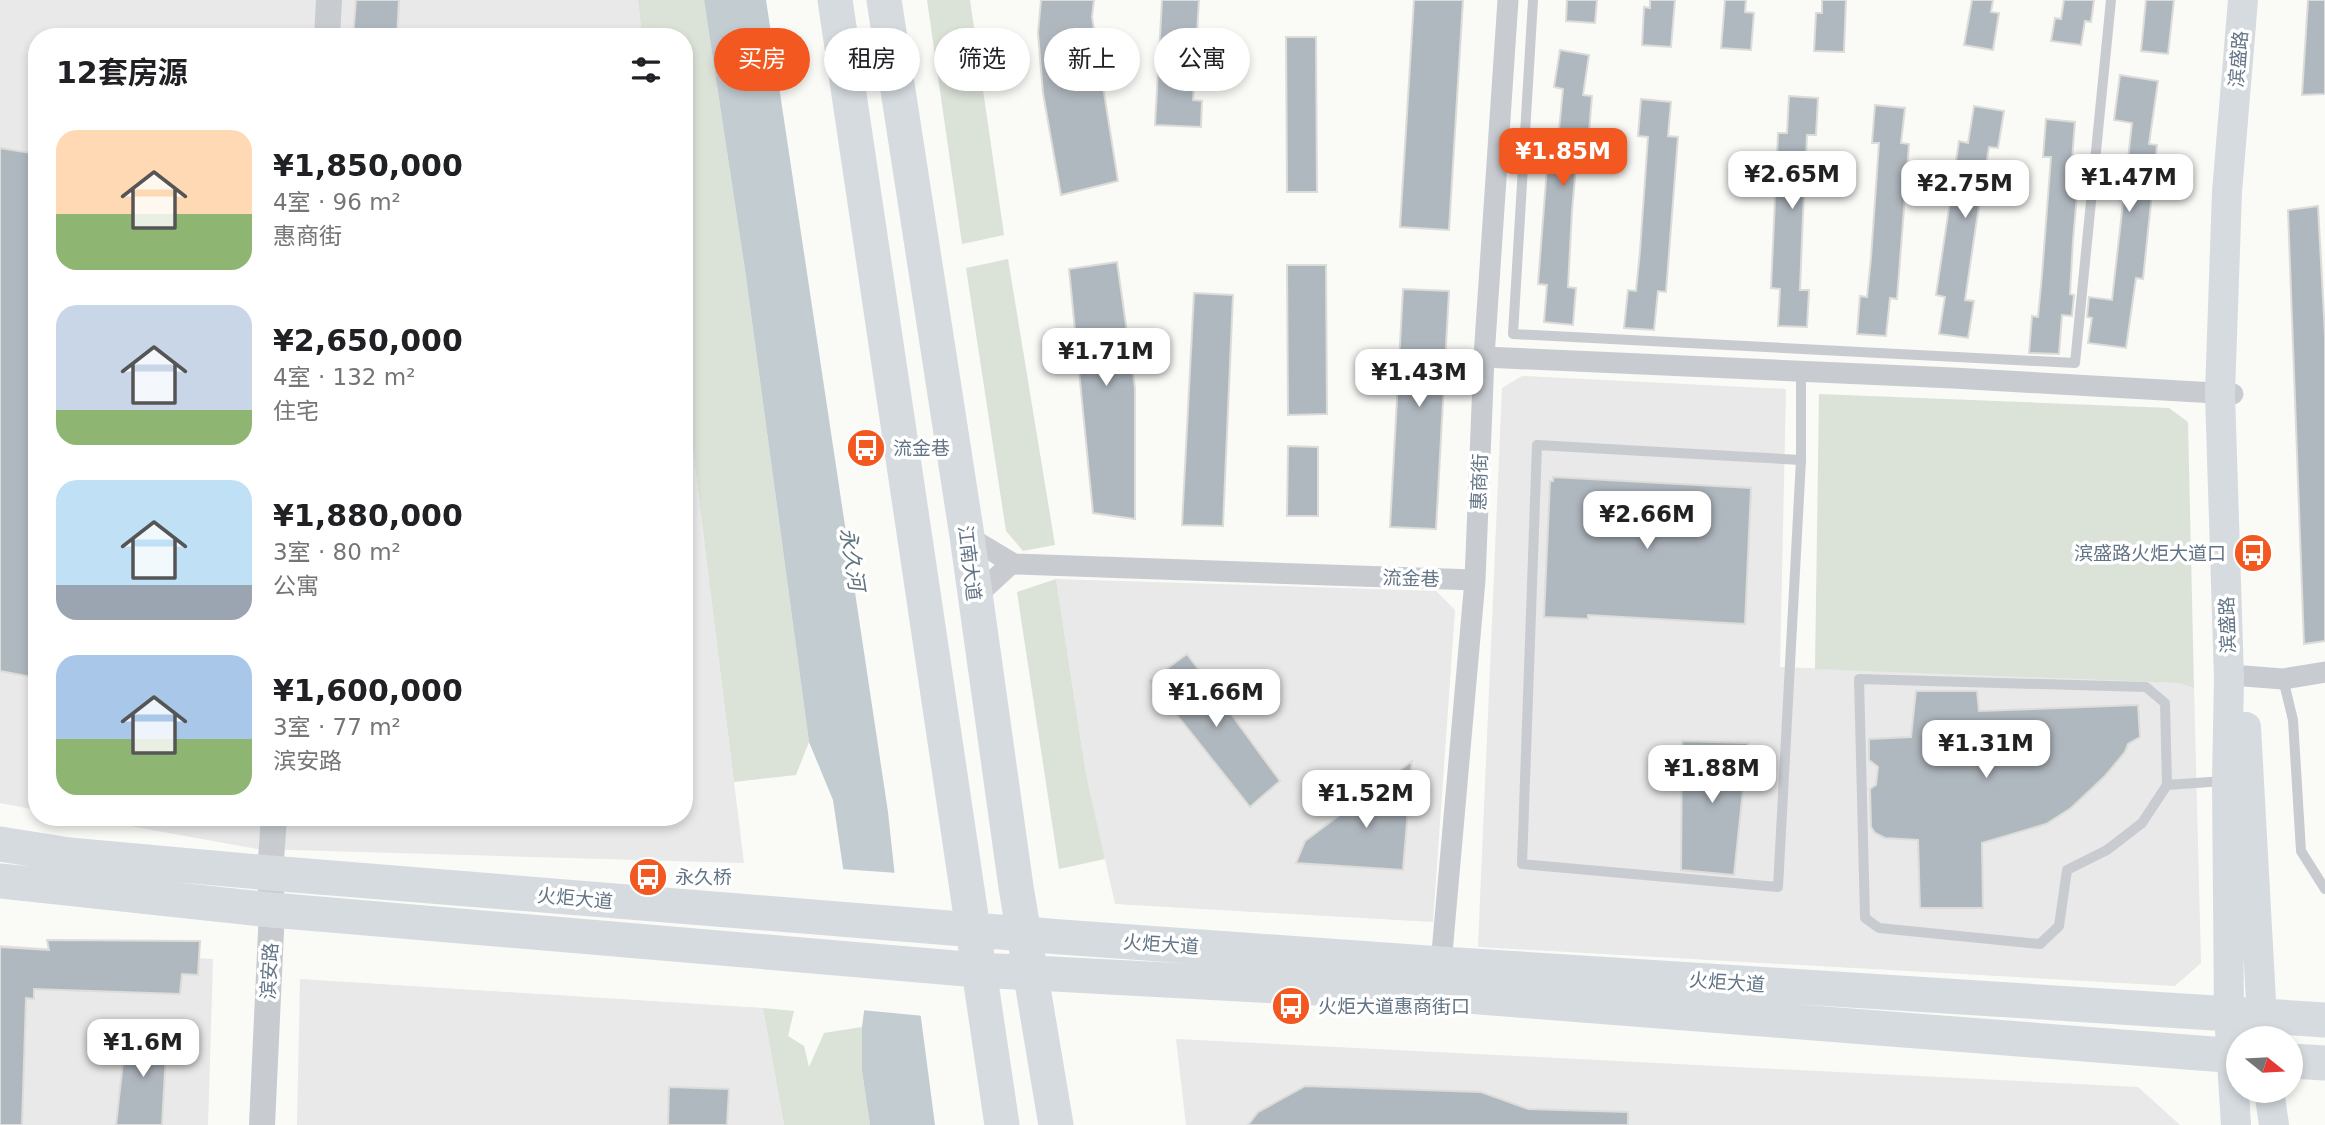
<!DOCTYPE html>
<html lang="zh">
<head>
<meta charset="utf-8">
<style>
  :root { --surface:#fff; --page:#f6f6f6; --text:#202124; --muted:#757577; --accent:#f2581f }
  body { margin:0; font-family:"DejaVu Sans","Noto Sans SC",sans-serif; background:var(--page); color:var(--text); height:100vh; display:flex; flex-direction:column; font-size:26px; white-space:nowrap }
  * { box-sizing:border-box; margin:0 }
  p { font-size:23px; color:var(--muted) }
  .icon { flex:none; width:38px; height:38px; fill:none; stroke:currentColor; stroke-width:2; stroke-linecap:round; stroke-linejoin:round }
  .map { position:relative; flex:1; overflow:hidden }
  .side { position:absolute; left:28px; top:28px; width:665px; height:798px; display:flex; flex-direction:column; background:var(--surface); border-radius:28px; box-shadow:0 4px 10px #0003 }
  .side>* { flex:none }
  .top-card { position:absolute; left:714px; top:28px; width:665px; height:63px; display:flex; gap:14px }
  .needle { width:46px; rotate:108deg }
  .fabs { position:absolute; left:2226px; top:1026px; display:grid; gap:14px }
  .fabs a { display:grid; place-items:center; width:77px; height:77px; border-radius:50%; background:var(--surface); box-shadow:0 4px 10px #0003; font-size:35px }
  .price { position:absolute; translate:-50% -60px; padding:0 16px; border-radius:14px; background:#fff; color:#222; font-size:23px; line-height:46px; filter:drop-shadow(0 2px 4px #0008) }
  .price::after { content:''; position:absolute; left:50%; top:42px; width:21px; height:16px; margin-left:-10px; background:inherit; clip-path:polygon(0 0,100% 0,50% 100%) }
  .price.active { background:var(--accent); color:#fff }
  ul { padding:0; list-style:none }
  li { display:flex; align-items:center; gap:21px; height:175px; padding:0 28px }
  li span { display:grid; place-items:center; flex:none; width:196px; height:140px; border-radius:21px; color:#555 }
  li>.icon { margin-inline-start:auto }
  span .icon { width:84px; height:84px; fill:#fffc; stroke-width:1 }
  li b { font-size:30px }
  h2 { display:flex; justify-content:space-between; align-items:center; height:84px; padding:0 28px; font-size:30px }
  .chip { padding:0 24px; border-radius:32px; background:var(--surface); box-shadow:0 4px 10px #0003; font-size:24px; line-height:63px }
  .chip.active { background:var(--accent); color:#fff }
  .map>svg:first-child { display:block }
</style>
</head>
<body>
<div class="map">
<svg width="2325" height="1125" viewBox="0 0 2325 1125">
  <rect width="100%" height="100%" fill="#fafaf7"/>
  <path fill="#e8e9e8" d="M0,0H638L642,37H37V810L0,803Z
    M1522,376L1786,389L1780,667L2180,683L2194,688L2201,963L2175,986L1478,947L1502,388Z
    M684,378L744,863L257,849L80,817H684Z
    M1056,579L1436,591L1455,610L1433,922L1115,904L1086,774Z
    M0,945L213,959L208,1125H0Z
    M300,979L763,1008L784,1125H297Z
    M1176,1039L2138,1087L2180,1125H1186Z"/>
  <path fill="#dbe2d8" d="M638,0H704L745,270L809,742L796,775L734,782L684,378V37H642Z
    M927,0H970L1004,235L962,244Z
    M1008,259L1055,545L1023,551L1006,531L966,268Z
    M1819,394L2169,408L2188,422L2194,688L2179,683L1815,669Z
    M1056,579L1086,774L1105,859L1059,869L1017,592Z
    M763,1008L794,1011L788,1036L804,1046L809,1067L824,1033L862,1027V1071L870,1125H784Z"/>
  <path fill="#c2ccd1" d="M704,0H766L888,812L896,887L918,995L935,1125H870L862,1071V1027L867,988L846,888L833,800L809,742L745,270Z"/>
  <path fill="#fafaf7" d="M840,869L898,873L924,1016L861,1010L863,988Z"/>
  <path fill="#b0b8bf" stroke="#dcdcd9" stroke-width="2" d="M356,0H399L397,37H353Z
    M1041,0H1094L1092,17L1118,181L1061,195L1043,93L1038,33Z
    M1162,0H1199L1193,100L1202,101L1201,127L1155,125Z
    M1414,0H1463L1449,230L1400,227Z
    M1567,0H1597L1595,23L1566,21Z
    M1650,0H1675L1671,47L1642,45L1644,7L1650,8Z
    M1725,0H1746L1745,12L1754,13L1751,50L1721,48Z
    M1822,0H1846L1844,52L1814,51L1816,13H1822Z
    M1972,0H1993L1991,12L1999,13L1993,50L1964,45Z
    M2064,0H2094L2091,22L2085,21L2081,45L2051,41L2055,18L2061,19Z
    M2146,0H2174L2168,54L2141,51Z
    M2308,0H2325V94L2302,95Z
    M1286,37H1316L1317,192H1287Z
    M1560,50L1589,55L1583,95L1592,96L1589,133L1579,132L1572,211L1568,287L1576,288L1573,325L1544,322L1547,285L1538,284L1550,129L1559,130L1563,89L1554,87Z
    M2120,75L2158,81L2149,144L2157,145L2143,279L2136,278L2126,348L2088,343L2092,318L2087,317L2089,297L2112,300L2132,123L2114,120Z
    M1789,96L1818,98L1816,135H1807L1803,214L1800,290H1809L1807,327L1778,326L1780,289L1771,288L1778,133H1787Z
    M1641,99L1671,102L1668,136L1678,137L1666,292L1658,291L1654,330L1624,328L1628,290L1636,291L1640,251L1648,137L1638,136Z
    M1875,105L1905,108L1901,143L1909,144L1897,299L1890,298L1886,336L1857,334L1860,296L1867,297L1871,258L1879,143H1872Z
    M1974,106L2004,111L1998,148L1989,147L1976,225L1965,300L1974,301L1968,338L1939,334L1945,297L1936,295L1959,141L1968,143Z
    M2046,119L2075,122L2072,160L2080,161L2073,240L2070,294L2074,295L2072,316L2062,315L2059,354L2029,353L2032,316L2038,317L2042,275L2051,157H2043Z
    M0,148L37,154V678L0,671Z
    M2318,206L2325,336V641L2304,644L2288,210Z
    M1117,262L1135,388V519L1093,513L1069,269Z
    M1287,265H1326L1327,414L1288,415Z
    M1403,289L1449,291L1436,529L1390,527Z
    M1194,293L1233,295L1223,526L1182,525Z
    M1288,446L1318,447V516H1287Z
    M1553,477L1751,488L1745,624L1588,615V619L1544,617L1550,481H1553Z
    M1187,654L1280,781L1250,807L1150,681Z
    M1916,691H1977L1979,711L2138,705L2140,737L2128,744L2125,752L2105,776L2071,808L2046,824L1982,843L1983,908H1920L1918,840L1885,838L1875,833L1871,827L1870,789L1876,785L1878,767L1869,760V739L1911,737Z
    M1682,741L1748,743L1734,875L1681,870Z
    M1412,761L1403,870L1296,863L1305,841Z
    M47,940L200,941L198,975L182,974L180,994L34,989V999L26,998L22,1125H0V947L49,950Z
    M127,1027L167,1034L162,1125H116Z
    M1305,1086L1481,1092L1528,1109L1628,1112V1125H1248L1258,1112Z
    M669,1087L729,1089L727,1125H668Z"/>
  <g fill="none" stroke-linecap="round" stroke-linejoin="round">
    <path stroke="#c8ccd0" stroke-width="10" d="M1533,0L1513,334L2075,363L2111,0
      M1801,371V460L1537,445L1522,864L1778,887L1801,460
      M2283,679L2293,720L2301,851L2325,889
      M2167,785L2142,823L2107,850L2067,870L2059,926L2040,944L1879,928L1865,918L1859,679L2146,687L2165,703L2167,785L2224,781"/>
    <path stroke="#c8ccd0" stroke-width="21" d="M1484,357L1953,378L2233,394
      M967,536L1014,564L1475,580
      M974,598L1011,564
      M2244,676L2283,679L2325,672
      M1441,964L1475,580L1484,357L1508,0"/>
    <path stroke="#c8ccd0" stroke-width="26" d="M327,37L329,0
      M262,1125L272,910L270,873L274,817"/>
    <path stroke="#d6dbdf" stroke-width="30" d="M2246,727L2263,1038
      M2269,1090L2274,1125
      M2236,1125L2229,1014L2227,781L2229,679L2220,393L2227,192L2243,0"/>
    <path stroke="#d6dbdf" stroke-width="35" d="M835,0L1002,1125
      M884,0L967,536L1016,887L1056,1125
      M0,844L69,855L270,873L1061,937L1441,964L2325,1020
      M0,881L272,910L978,970L1467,996L2238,1056
      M2291,1061L2325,1063"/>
  </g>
  <defs>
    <g id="bus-disc" transform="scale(2.0125)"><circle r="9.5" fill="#f2581f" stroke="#fff"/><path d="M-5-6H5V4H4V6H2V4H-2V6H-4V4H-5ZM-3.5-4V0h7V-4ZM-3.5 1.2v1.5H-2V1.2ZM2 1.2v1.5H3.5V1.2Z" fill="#fff"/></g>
  </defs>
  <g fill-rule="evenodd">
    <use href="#bus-disc" x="866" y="448"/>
    <use href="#bus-disc" x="2253" y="553"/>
    <use href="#bus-disc" x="648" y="877"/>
    <use href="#bus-disc" x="1291" y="1006"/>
  </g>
  <g text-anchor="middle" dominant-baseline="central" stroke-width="7" stroke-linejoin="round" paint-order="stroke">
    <g font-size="19" fill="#627485" stroke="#fff">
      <text transform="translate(2238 59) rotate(-85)">滨盛路</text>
      <text transform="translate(1479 482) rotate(-88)">惠商街</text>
      <text transform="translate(970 563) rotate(83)">江南大道</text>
      <text transform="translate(1411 578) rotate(2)">流金巷</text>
      <text transform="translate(2227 625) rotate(-92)">滨盛路</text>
      <text transform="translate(575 898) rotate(5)">火炬大道</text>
      <text transform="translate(1161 944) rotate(4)">火炬大道</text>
      <text transform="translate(269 971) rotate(-87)">滨安路</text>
      <text transform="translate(1727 982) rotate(4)">火炬大道</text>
    </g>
    <g font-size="19" fill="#627485" stroke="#fff" text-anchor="start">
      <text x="893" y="448">流金巷</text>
      <text x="2226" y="553" text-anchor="end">滨盛路火炬大道口</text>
      <text x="675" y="877">永久桥</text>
      <text x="1318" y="1006">火炬大道惠商街口</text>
    </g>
    <g font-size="21" font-style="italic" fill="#5e747e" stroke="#fff">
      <text transform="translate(852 559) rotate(81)">永久河</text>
    </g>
  </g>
</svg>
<div class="fabs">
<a><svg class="needle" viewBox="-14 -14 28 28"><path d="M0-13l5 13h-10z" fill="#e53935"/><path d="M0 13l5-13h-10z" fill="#757577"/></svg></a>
</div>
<b class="price active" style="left:1563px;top:188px">¥1.85M</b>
<b class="price" style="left:1792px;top:211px">¥2.65M</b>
<b class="price" style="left:2129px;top:214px">¥1.47M</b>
<b class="price" style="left:1965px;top:220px">¥2.75M</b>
<b class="price" style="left:1106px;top:388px">¥1.71M</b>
<b class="price" style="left:1419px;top:409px">¥1.43M</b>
<b class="price" style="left:1647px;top:551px">¥2.66M</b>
<b class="price" style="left:1216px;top:729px">¥1.66M</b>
<b class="price" style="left:1986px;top:780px">¥1.31M</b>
<b class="price" style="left:1712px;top:805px">¥1.88M</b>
<b class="price" style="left:1366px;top:830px">¥1.52M</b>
<b class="price" style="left:143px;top:1079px">¥1.6M</b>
<div class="top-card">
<a class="chip active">买房</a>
<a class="chip">租房</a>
<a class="chip">筛选</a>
<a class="chip">新上</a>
<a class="chip">公寓</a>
</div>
<section class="side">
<h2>12套房源<svg class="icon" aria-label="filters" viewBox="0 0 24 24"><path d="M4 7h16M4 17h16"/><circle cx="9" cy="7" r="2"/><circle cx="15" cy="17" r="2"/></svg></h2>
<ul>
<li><span style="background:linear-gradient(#ffd9b3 60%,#8fb573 0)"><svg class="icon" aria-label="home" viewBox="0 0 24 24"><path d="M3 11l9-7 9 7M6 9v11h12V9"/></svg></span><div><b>¥1,850,000</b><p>4室 · 96 m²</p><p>惠商街</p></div></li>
<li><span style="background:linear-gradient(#c9d6e8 75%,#8fb573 0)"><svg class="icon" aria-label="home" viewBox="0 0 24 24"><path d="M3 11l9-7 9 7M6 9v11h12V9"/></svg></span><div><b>¥2,650,000</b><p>4室 · 132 m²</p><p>住宅</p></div></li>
<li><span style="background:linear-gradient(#bfe0f5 75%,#9aa5b1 0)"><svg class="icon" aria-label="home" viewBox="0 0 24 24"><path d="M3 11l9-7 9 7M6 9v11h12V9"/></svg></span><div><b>¥1,880,000</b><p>3室 · 80 m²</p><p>公寓</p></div></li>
<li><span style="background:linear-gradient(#a9c7e8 60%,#8fb573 0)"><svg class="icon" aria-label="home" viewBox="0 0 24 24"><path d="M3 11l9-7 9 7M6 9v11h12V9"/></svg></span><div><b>¥1,600,000</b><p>3室 · 77 m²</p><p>滨安路</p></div></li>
</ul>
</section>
</div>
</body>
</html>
